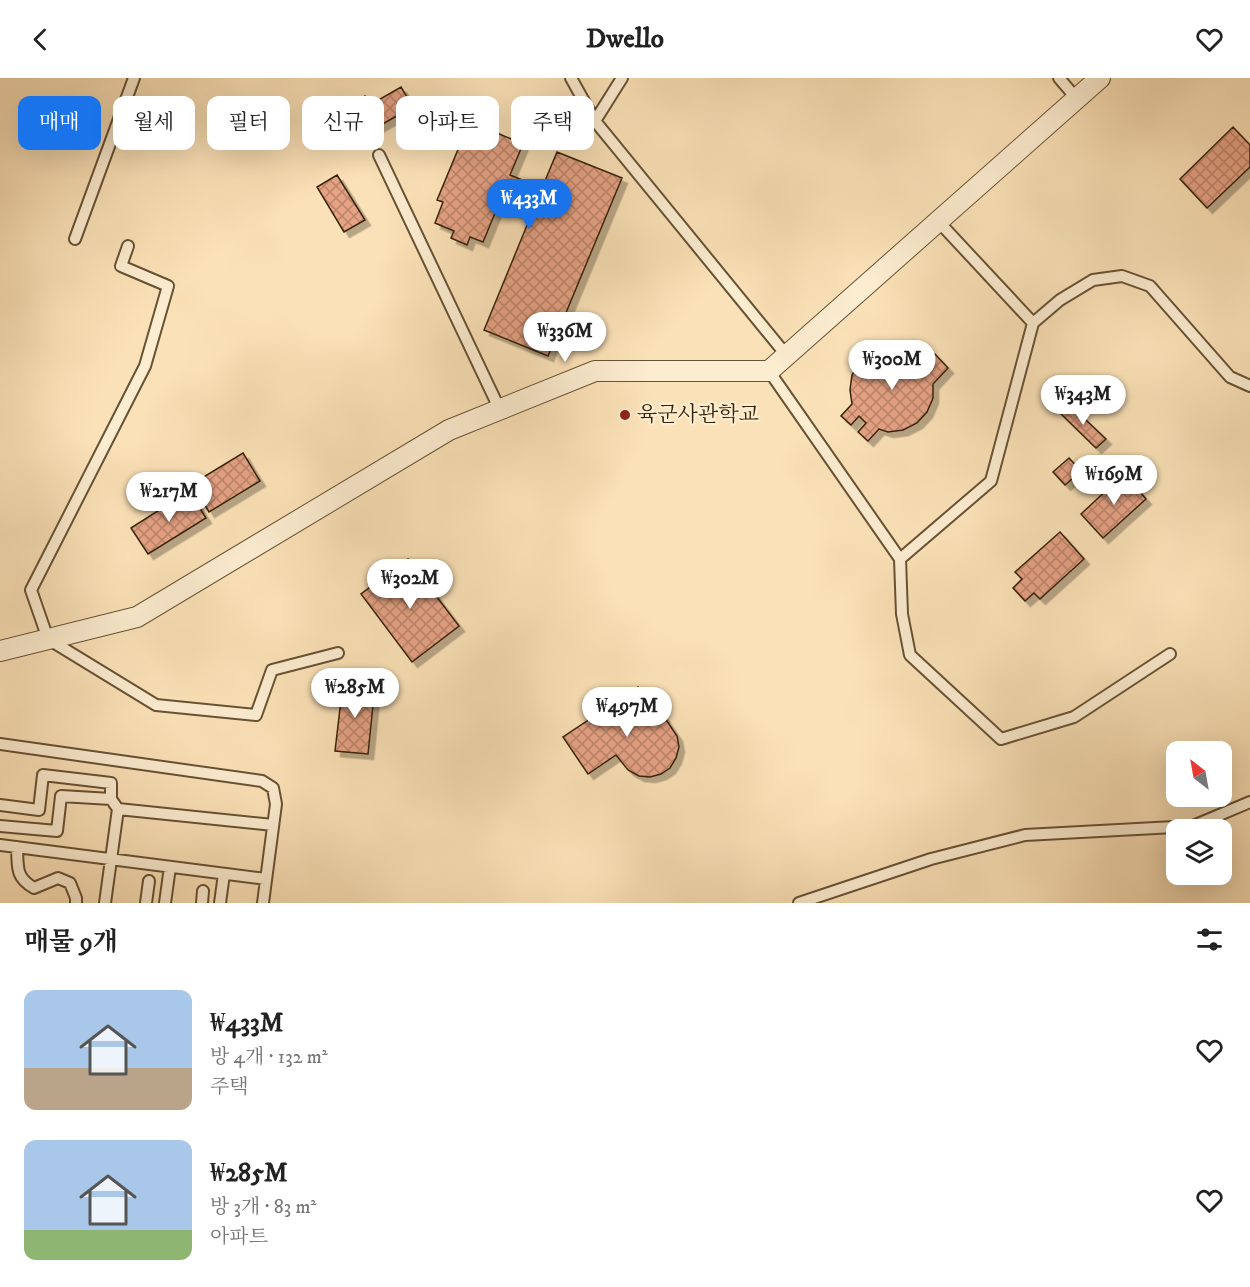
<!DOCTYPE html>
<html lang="ko">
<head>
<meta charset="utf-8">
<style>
  :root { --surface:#fff; --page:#f6f6f6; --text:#222; --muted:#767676; --accent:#1a73e8 }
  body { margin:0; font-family:"IM FELL DW Pica","Noto Serif KR",serif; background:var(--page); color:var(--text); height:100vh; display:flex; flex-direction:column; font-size:22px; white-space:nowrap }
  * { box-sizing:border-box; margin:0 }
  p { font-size:20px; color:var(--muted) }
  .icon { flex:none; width:33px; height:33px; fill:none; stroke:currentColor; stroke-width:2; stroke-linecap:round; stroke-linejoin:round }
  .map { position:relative; height:825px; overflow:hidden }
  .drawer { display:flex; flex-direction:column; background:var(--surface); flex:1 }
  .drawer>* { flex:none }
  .hud { position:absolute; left:18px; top:18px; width:600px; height:54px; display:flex; gap:12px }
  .needle { width:39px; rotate:329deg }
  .buttons { position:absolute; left:1166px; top:663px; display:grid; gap:12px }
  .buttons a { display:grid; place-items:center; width:66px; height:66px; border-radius:12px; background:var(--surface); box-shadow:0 6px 24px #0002; font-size:30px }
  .price { position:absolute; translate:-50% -51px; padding:0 14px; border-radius:21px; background:#fff; color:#222; font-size:20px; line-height:39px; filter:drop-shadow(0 2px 3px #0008) }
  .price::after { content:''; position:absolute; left:50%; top:36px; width:18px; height:14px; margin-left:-9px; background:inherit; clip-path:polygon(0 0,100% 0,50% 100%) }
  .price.active { background:var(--accent); color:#fff }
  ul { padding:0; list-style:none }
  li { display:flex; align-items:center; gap:18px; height:150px; padding:0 24px }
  li span { display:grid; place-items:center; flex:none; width:168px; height:120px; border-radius:12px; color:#555 }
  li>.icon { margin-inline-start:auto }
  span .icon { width:72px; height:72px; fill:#fffc; stroke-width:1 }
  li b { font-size:26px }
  h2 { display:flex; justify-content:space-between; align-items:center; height:72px; padding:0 24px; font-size:26px }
  .pill { padding:0 21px; border-radius:12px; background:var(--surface); box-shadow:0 6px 24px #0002; font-size:21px; line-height:54px }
  .pill.active { background:var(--accent); color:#fff }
  header { display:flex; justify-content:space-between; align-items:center; height:78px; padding:0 24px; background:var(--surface); font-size:27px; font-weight:700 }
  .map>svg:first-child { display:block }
</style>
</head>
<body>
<header><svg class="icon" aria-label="back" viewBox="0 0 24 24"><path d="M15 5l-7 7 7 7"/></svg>Dwello<svg class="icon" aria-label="heart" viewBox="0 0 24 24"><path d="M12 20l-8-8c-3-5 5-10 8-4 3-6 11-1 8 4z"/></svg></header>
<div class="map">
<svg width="1250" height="825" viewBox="0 0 1250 825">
  <defs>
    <pattern id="building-cross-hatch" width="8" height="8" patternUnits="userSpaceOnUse" patternTransform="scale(1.5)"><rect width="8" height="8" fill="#e6a285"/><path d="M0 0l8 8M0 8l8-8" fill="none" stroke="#bb846b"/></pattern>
    <filter id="shadow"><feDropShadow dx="5.5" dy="5.5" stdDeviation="0" flood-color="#0004"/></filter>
  </defs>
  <rect width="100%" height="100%" fill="#fbe1b7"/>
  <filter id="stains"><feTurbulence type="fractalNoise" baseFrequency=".00333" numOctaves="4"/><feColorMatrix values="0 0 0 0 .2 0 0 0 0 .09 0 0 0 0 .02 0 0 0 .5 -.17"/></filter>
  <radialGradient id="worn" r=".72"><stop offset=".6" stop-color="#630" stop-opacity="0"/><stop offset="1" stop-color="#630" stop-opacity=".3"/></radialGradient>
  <path fill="url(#building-cross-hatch)" stroke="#362208" stroke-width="1.5" filter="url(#shadow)" d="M401,9L413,29L363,57L354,41L359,38L351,25L365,18L370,27Z
    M476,46L523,66L510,97L542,110L557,74L622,100L548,278L484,252L530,140L498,128L483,164L470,159L467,167L451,160L454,153L435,145L443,124L437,122L462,62L468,64Z
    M1233,49L1250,67V89L1207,130L1180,101Z
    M337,97L365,142L344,154L317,109Z
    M888,270L903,272L917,279L924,287L935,276L948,290L933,306V320L927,334L917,345L903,352L888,354L879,351L868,363L858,354L866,345L859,338L851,347L841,338L852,326L850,312L852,297L860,284L873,275Z
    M1069,326L1106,361L1096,370L1060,335Z
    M243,375L260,403L209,434L192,406Z
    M1069,380L1081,393L1065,407L1053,394Z
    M1124,396L1146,421L1103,460L1081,436Z
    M189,413L206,440L148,476L131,450Z
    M1060,454L1084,481L1040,521L1034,515L1025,523L1013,510L1022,501L1015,494Z
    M408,481L459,548L412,584L361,516Z
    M343,605L375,608L368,676L335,673Z
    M638,609L651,628L655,625L677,658L679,669L676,680L670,690L661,696L650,699L639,698L628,692L616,677L588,696L563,659Z"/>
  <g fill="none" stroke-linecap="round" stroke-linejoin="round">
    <g stroke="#675234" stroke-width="14">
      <path id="service" d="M571,0L595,43L787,278
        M1059,0L1077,21
        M595,43L622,0
        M379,77L500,332
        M938,143L1033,245L1060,222L1093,202L1122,198L1150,208L1230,299L1250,308
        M75,161L134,0
        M128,168L121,188L168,208L145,288L31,512L48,561L156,627L256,637L272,592L338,575
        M769,293L900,481L902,536L910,577L1001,661L1074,639L1170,576
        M900,481L991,403L1033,245
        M0,666L262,703L273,710L276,726L263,825
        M0,727L39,732L43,697L111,705V721
        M118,731L273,747
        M0,748L57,753L61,718L111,721L118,731L105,825
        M0,767L266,801
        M17,769C18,789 15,799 34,810L58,800L70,805L76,820V825
        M146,825L149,803
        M165,825L170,789
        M202,825L203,813
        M220,825L224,796
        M799,825L931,781L1025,757L1193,748L1250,724"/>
    </g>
    <g stroke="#675234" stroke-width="22">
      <path id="minor" d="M0,573L137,539L449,352L595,293H769L1100,0"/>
    </g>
    <use href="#service" stroke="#fcecd0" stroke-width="10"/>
    <use href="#minor" stroke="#fcecd0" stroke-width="20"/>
  </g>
  <circle fill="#8f2418" stroke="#fcecd0" stroke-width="2" cx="625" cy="337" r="6"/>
  <g text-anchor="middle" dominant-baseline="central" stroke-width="4.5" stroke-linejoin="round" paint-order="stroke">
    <g font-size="21" fill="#362208" stroke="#fcecd0" text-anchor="start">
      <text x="637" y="337">육군사관학교</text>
    </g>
  </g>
  <rect width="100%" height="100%" filter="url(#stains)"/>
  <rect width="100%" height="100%" fill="url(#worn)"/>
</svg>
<div class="buttons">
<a><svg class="needle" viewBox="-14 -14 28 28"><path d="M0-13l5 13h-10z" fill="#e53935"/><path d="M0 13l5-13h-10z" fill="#767676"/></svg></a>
<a><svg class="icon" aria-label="layers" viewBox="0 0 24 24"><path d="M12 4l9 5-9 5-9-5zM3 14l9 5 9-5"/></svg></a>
</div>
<b class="price active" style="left:529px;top:152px">₩433M</b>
<b class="price" style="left:565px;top:285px">₩336M</b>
<b class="price" style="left:892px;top:313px">₩300M</b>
<b class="price" style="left:1083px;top:348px">₩343M</b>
<b class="price" style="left:1114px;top:428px">₩169M</b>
<b class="price" style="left:169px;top:445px">₩217M</b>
<b class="price" style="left:410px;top:532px">₩302M</b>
<b class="price" style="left:355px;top:641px">₩285M</b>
<b class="price" style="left:627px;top:660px">₩497M</b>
<div class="hud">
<a class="pill active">매매</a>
<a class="pill">월세</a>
<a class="pill">필터</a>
<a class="pill">신규</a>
<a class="pill">아파트</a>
<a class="pill">주택</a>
</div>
</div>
<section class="drawer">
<h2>매물 9개<svg class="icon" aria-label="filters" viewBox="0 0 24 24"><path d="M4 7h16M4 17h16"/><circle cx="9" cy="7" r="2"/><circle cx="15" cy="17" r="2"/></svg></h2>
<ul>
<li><span style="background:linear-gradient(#a9c7e8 65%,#b9a48a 0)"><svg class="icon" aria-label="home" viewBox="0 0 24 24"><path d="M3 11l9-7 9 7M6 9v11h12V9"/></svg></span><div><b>₩433M</b><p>방 4개 · 132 m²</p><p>주택</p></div><svg class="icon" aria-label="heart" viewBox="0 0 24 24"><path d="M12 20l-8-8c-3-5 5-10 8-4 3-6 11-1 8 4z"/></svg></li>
<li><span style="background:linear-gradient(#a9c7e8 75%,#8fb573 0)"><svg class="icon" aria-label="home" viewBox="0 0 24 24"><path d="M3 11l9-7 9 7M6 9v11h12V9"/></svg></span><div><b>₩285M</b><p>방 3개 · 83 m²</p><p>아파트</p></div><svg class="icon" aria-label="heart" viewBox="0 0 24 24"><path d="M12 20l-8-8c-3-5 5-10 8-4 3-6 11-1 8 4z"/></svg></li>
</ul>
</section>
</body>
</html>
